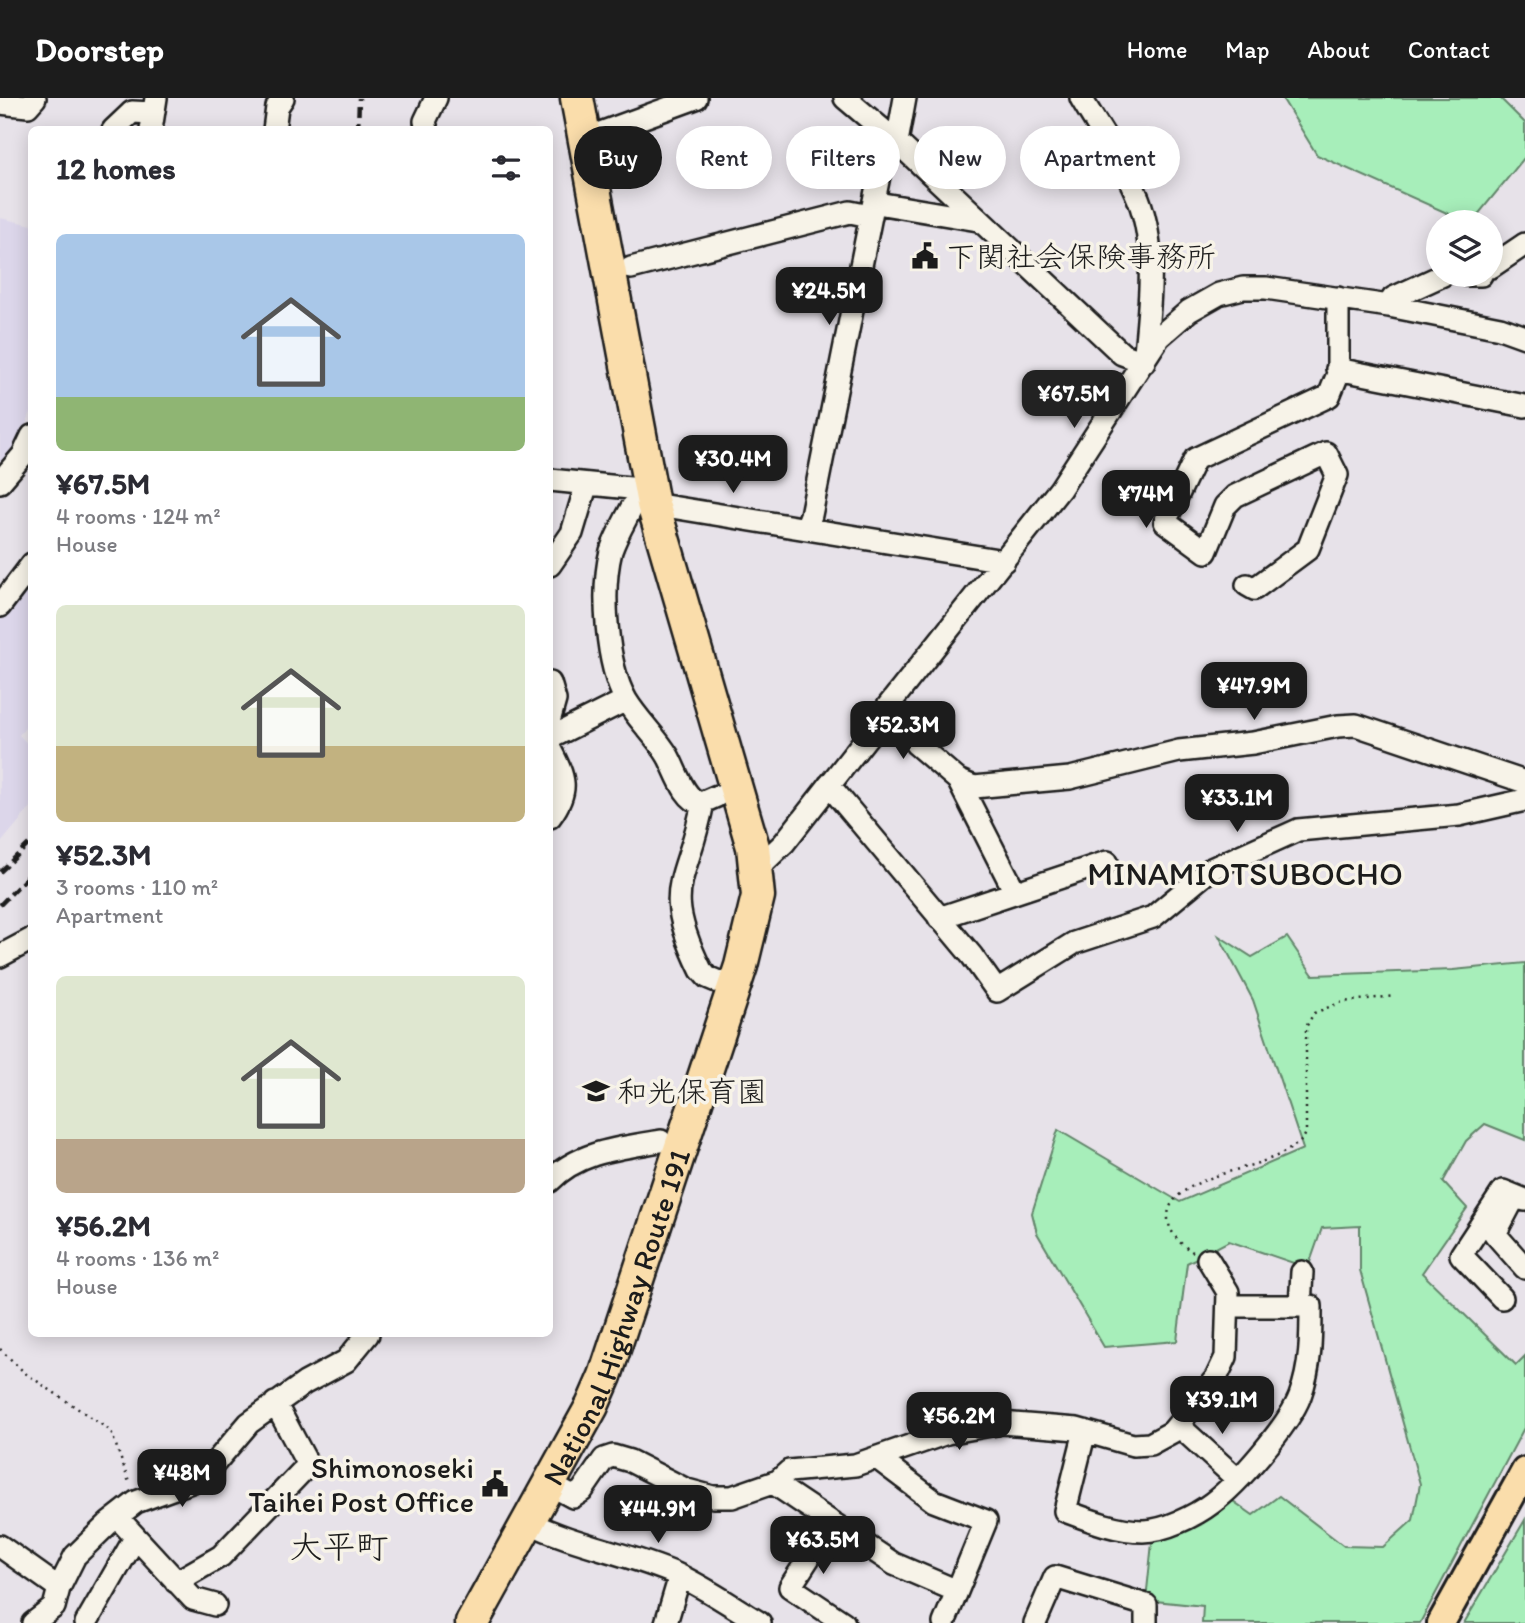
<!DOCTYPE html>
<html lang="en">
<head>
<meta charset="utf-8">
<style>
  :root { --surface:#fff; --page:#f2f2f3; --text:#2b2b33; --muted:#7c7c81; --accent:#1c1c1c }
  body { margin:0; font-family:Itim,"Klee One",sans-serif; background:var(--page); color:var(--text); height:100vh; display:flex; flex-direction:column; font-size:26px; white-space:nowrap }
  * { box-sizing:border-box; margin:0 }
  p { font-size:23px; color:var(--muted) }
  .icon { flex:none; width:38px; height:38px; fill:none; stroke:currentColor; stroke-width:2; stroke-linecap:round; stroke-linejoin:round }
  .map { position:relative; flex:1; overflow:hidden }
  .panel { position:absolute; left:28px; top:28px; width:525px; height:1211px; display:flex; flex-direction:column; background:var(--surface); border-radius:10px; box-shadow:0 4px 18px #0003 }
  .panel>* { flex:none }
  .banner { position:absolute; left:574px; top:28px; width:665px; height:63px; display:flex; gap:14px }
  .tools { position:absolute; left:1426px; top:112px; display:grid; gap:14px }
  .tools a { display:grid; place-items:center; width:77px; height:77px; border-radius:50%; background:var(--surface); box-shadow:0 4px 18px #0003; font-size:35px }
  .price { position:absolute; translate:-50% -60px; padding:0 16px; border-radius:14px; background:var(--accent); color:#fff; font-size:23px; line-height:46px; filter:drop-shadow(0 2px 4px #0008) }
  .price::after { content:''; position:absolute; left:50%; top:42px; width:21px; height:16px; margin-left:-10px; background:inherit; clip-path:polygon(0 0,100% 0,50% 100%) }
  .price.active { background:#222; color:#fff }
  ul { padding:0; list-style:none }
  li { display:grid; align-content:center; gap:14px; height:371px; padding:0 28px }
  li span { display:grid; place-items:center; height:217px; border-radius:10px; color:#555 }
  li>.icon { margin-inline-start:auto }
  span .icon { width:126px; height:126px; fill:#fffc; stroke-width:1 }
  li b { font-size:30px }
  h2 { display:flex; justify-content:space-between; align-items:center; height:84px; padding:0 28px; font-size:30px }
  .pill { padding:0 24px; border-radius:32px; background:var(--surface); box-shadow:0 4px 18px #0003; font-size:24px; line-height:63px }
  .pill.active { background:var(--accent); color:#fff }
  header { display:flex; align-items:center; gap:42px; box-sizing:border-box; height:98px; padding:0 35px; background:var(--accent); color:#fff }
  header strong { font-size:33px }
  nav { display:flex; gap:38px; margin-inline-start:auto; font-size:24px }
  .map>svg:first-child { display:block }
</style>
</head>
<body>
<header>
<strong>Doorstep</strong>
<nav><a>Home</a><a>Map</a><a>About</a><a>Contact</a></nav>
</header>
<div class="map">
<svg width="1525" height="1525" viewBox="0 0 1525 1525">
  <rect width="100%" height="100%" fill="#e7e2e9"/>
  <filter id="ink" filterUnits="userSpaceOnUse"><feTurbulence type="fractalNoise" baseFrequency=".0143" numOctaves="2"/><feDisplacementMap in="SourceGraphic" scale="14" xChannelSelector="R" yChannelSelector="G"/><feConvolveMatrix kernelMatrix="1 2 1 2 8 2 1 2 1" color-interpolation-filters="sRGB"/></filter>
  <g filter="url(#ink)">
    <path fill="#dcd6ea" d="M0,120L32,127L31,314L19,343L0,366Z
      M11,494H31V623L19,637L31,649V709L0,746V505Z"/>
    <path fill="#a7eeba" stroke="#62856b" stroke-width="2" d="M1282,0H1500L1525,25V59L1472,124H1467L1317,57Z
      M1219,838L1252,859L1287,839L1313,877L1453,872L1525,865V1042L1485,1026L1466,1043L1443,1084L1467,1110L1422,1175L1516,1267L1525,1258V1328L1420,1525H1202L1203,1508L1146,1502L1152,1445L1160,1435L1230,1401L1253,1417L1279,1398L1344,1448L1383,1449L1413,1422L1420,1386L1360,1172V1128L1322,1130L1308,1170L1229,1143L1187,1165L1177,1243L1104,1249L1037,1135L1032,1115L1058,1032L1180,1104L1303,1051L1253,902Z
      M1525,1422V1525H1464Z"/>
    <g fill="none" stroke-linecap="round" stroke-linejoin="round">
      <g stroke="#1c1c1c" stroke-width="26">
        <path id="minor" d="M845,0L897,44L1122,256L1144,264C1149,211 1159,144 1135,93C1121,61 1099,31 1081,0
          M0,5L28,8L35,0
          M113,32L132,14L153,15
          M151,32L156,0
          M274,32L277,9L283,0
          M427,32L425,23L436,0
          M584,41L696,0
          M897,44L905,0
          M883,106L978,122
          M1491,169L1525,146
          M631,170L850,114L870,118
          M1466,177H1481
          M1389,208L1393,200L1443,177
          M1337,271L1525,308
          M550,382L650,392
          M0,384L23,357L32,338
          M653,406L1004,463
          M632,409C625,423 616,438 611,453C601,492 606,567 626,602C638,622 656,638 668,658C676,672 684,702 701,705L717,698
          M806,430L811,417L887,38
          M550,467L572,435L584,395
          M1247,487L1254,491L1308,451L1337,377L1326,355L1235,398L1225,408L1206,454L1165,424L1195,361L1329,298L1338,276V200
          M0,508L32,466
          M550,585L555,602L550,620
          M888,608L916,646L958,682L974,689L1070,680L1179,653L1253,645L1338,628L1356,627L1525,684
          M550,640L626,602
          M550,651C565,680 570,692 550,719
          M958,682L1015,794
          M829,687L972,858L997,893L1074,845L1153,819L1211,771L1298,732L1459,717L1525,702
          M703,704C688,786 659,786 701,872L707,879L733,890
          M757,771L784,745L882,620L888,608L1060,391L1159,239L1189,213L1219,196L1243,190H1266L1389,208L1500,230L1525,239
          M939,820L1107,764
          M0,858L32,841
          M550,1083C579,1053 621,1050 661,1043
          M1515,1098L1495,1136L1525,1170
          M1502,1200L1461,1157L1503,1093L1525,1102
          M1300,1208L1302,1174
          M1178,1327L1237,1381
          M1085,1333L1065,1413C1089,1422 1117,1433 1143,1433C1164,1433 1195,1418 1212,1405C1238,1386 1289,1327 1300,1298C1311,1268 1311,1240 1311,1208H1228
          M877,1360L934,1403L986,1423L944,1525
          M773,1385L894,1466L957,1493
          M549,1386L573,1399L582,1393L604,1361L613,1358L630,1363L687,1392L713,1399H732L778,1383L789,1373L855,1367L947,1335L1002,1325L1077,1331L1133,1347L1150,1346L1172,1334L1216,1280L1226,1259L1228,1194L1208,1161
          M117,1419L193,1501L215,1507
          M528,1424C575,1447 627,1455 676,1476C705,1489 733,1509 760,1525
          M832,1424L790,1489L844,1525
          M0,1448L59,1490
          M176,1484L221,1458L308,1367L275,1305
          M33,1525L54,1509L59,1490L75,1458L109,1425L136,1404L202,1380L249,1325L305,1285L346,1263L368,1236
          M86,1525L135,1440
          M666,1525L680,1478
          M1035,1525L1055,1479L1146,1507V1525"/>
      </g>
      <g stroke="#1c1c1c" stroke-width="32">
        <path id="major" d="M1441,1525L1525,1373"/>
      </g>
      <g stroke="#1c1c1c" stroke-width="37">
        <g id="highway">
          <path id="s1" d="M472,1525L592,1308L605,1278L741,868L758,798L753,749L653,406L577,0"/>
        </g>
      </g>
      <path stroke="#1c1c1c" stroke-width="2.5" stroke-dasharray="2 5" stroke-linecap="butt" d="M1193,1154C1169,1140 1156,1113 1183,1094C1218,1069 1271,1071 1303,1041L1306,1035V929L1314,915L1342,904L1394,898
        M0,1251L25,1275L111,1333L130,1387"/>
      <use href="#minor" stroke="#f7f3e8" stroke-width="21"/>
      <use href="#major" stroke="#faddab" stroke-width="26"/>
      <use href="#highway" stroke="#faddab" stroke-width="32"/>
      <path stroke="#1c1c1c" stroke-width="4.5" stroke-dasharray="10 5" stroke-linecap="butt" d="M358,32L359,0
        M0,774L32,743
        M0,807L32,774"/>
    </g>
  </g>
  <defs>
    <g id="civic-bare" transform="scale(2.1)"><path d="M-.6-6.5H3V-4.5H.6V-3L4-1V1h2V6H-6V1h2V-1L-.6-3ZM-1.2 2.5V6h2.4V2.5Z" fill="#1c1c1c" stroke="#f7f3e8" stroke-width="2.5" paint-order="stroke"/></g>
    <g id="school-bare" transform="scale(2.1)"><path d="M0-5L7-2L0 1L-7-2ZM-4 1L0 2.5L4 1V4Q0 6-4 4Z" fill="#1c1c1c" stroke="#f7f3e8" stroke-width="2.5" paint-order="stroke"/></g>
  </defs>
  <g fill-rule="evenodd">
    <use href="#civic-bare" x="925" y="158"/>
    <use href="#school-bare" x="596" y="993"/>
    <use href="#civic-bare" x="495" y="1386"/>
  </g>
  <g text-anchor="middle" dominant-baseline="central" stroke-width="7" stroke-linejoin="round" paint-order="stroke">
    <g font-size="30" fill="#1c1c1c" stroke="#f7f3e8" text-anchor="start">
      <text x="946" y="158">下関社会保険事務所</text>
      <text x="617" y="993">和光保育園</text>
      <text x="474" y="1369" text-anchor="end">Shimonoseki<tspan x="474" dy="34">Taihei Post Office</tspan></text>
    </g>
    <g font-size="30" fill="#1c1c1c" stroke="#f7f3e8">
      <text stroke="none"><textPath href="#s1" startOffset="340">National Highway Route 191</textPath></text>
    </g>
    <g font-size="33" fill="#1c1c1c" stroke="#f7f3e8">
      <text x="1245" y="775">MINAMIOTSUBOCHO</text>
      <text x="339" y="1448">大平町</text>
    </g>
  </g>
</svg>
<div class="tools">
<a><svg class="icon" aria-label="layers" viewBox="0 0 24 24"><path d="M12 4l9 5-9 5-9-5zM3 14l9 5 9-5"/></svg></a>
</div>
<b class="price" style="left:829px;top:229px">¥24.5M</b>
<b class="price active" style="left:1074px;top:332px">¥67.5M</b>
<b class="price" style="left:733px;top:397px">¥30.4M</b>
<b class="price" style="left:1146px;top:432px">¥74M</b>
<b class="price" style="left:1254px;top:624px">¥47.9M</b>
<b class="price" style="left:903px;top:663px">¥52.3M</b>
<b class="price" style="left:1237px;top:736px">¥33.1M</b>
<b class="price" style="left:1222px;top:1338px">¥39.1M</b>
<b class="price" style="left:959px;top:1354px">¥56.2M</b>
<b class="price" style="left:182px;top:1411px">¥48M</b>
<b class="price" style="left:658px;top:1447px">¥44.9M</b>
<b class="price" style="left:823px;top:1478px">¥63.5M</b>
<div class="banner">
<a class="pill active">Buy</a>
<a class="pill">Rent</a>
<a class="pill">Filters</a>
<a class="pill">New</a>
<a class="pill">Apartment</a>
</div>
<section class="panel">
<h2>12 homes<svg class="icon" aria-label="filters" viewBox="0 0 24 24"><path d="M4 7h16M4 17h16"/><circle cx="9" cy="7" r="2"/><circle cx="15" cy="17" r="2"/></svg></h2>
<ul>
<li><span style="background:linear-gradient(#a9c7e8 75%,#8fb573 0)"><svg class="icon" aria-label="home" viewBox="0 0 24 24"><path d="M3 11l9-7 9 7M6 9v11h12V9"/></svg></span><div><b>¥67.5M</b><p>4 rooms · 124 m²</p><p>House</p></div></li>
<li><span style="background:linear-gradient(#dfe7d0 65%,#c2b280 0)"><svg class="icon" aria-label="home" viewBox="0 0 24 24"><path d="M3 11l9-7 9 7M6 9v11h12V9"/></svg></span><div><b>¥52.3M</b><p>3 rooms · 110 m²</p><p>Apartment</p></div></li>
<li><span style="background:linear-gradient(#dfe7d0 75%,#b9a48a 0)"><svg class="icon" aria-label="home" viewBox="0 0 24 24"><path d="M3 11l9-7 9 7M6 9v11h12V9"/></svg></span><div><b>¥56.2M</b><p>4 rooms · 136 m²</p><p>House</p></div></li>
</ul>
</section>
</div>
</body>
</html>
